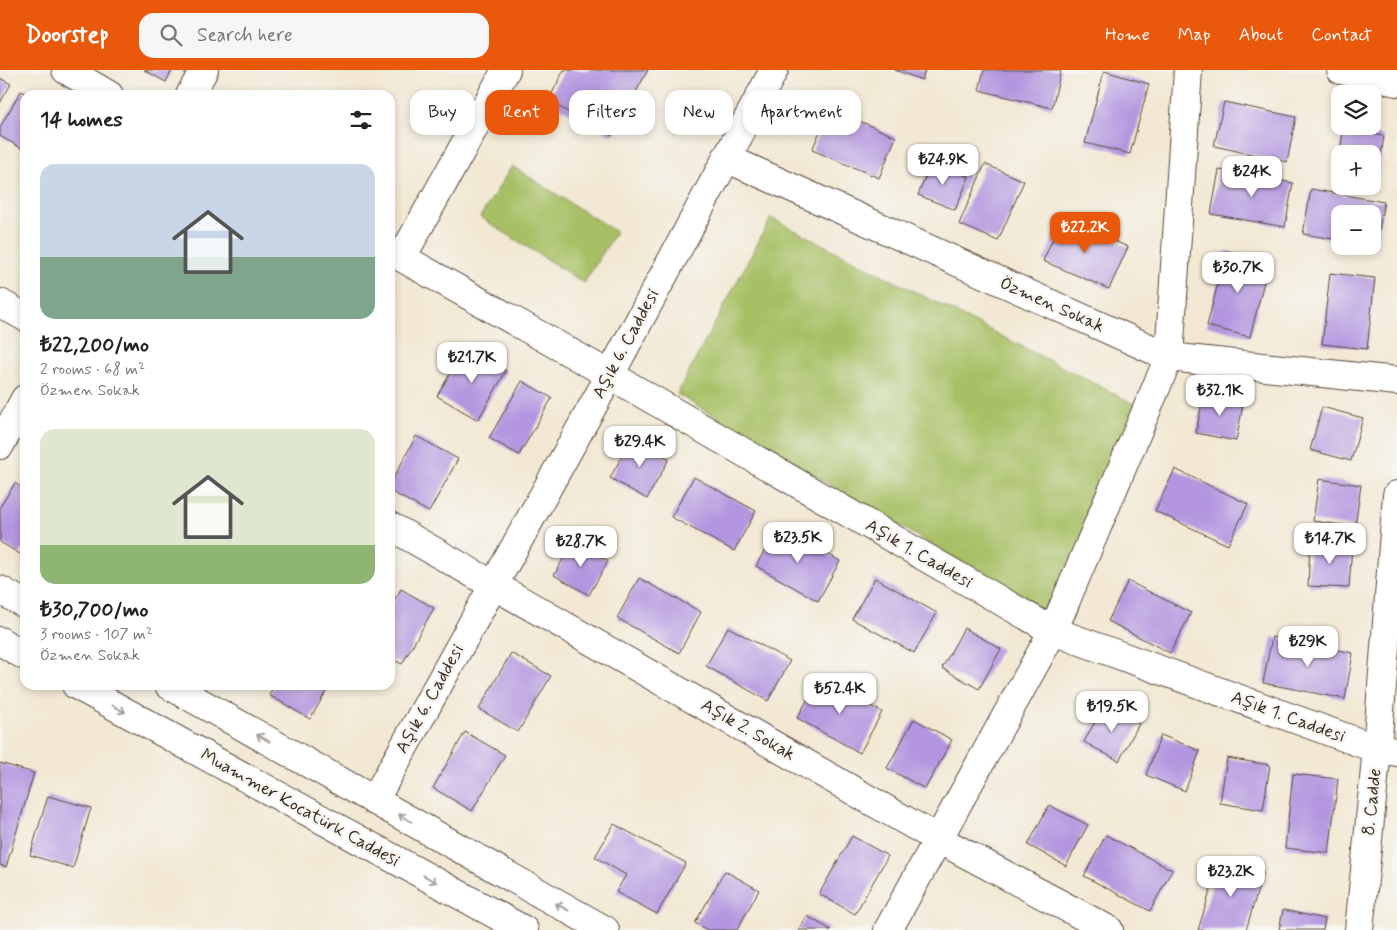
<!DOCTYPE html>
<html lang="en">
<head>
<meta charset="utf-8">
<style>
  :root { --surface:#fff; --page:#f6f6f6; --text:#222; --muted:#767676; --accent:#ea580c }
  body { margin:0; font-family:Mynerve,sans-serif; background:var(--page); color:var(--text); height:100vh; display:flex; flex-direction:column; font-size:19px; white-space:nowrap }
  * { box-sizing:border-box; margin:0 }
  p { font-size:16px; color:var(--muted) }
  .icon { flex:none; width:28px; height:28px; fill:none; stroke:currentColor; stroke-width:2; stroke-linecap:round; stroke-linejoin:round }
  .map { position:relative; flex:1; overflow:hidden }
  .panel { position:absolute; left:20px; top:20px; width:375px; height:600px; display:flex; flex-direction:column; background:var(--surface); border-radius:15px; box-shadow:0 2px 8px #0003 }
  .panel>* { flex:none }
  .hud { position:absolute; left:410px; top:20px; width:475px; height:45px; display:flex; gap:10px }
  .buttons { position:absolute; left:1331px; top:15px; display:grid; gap:10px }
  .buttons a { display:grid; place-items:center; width:50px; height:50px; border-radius:10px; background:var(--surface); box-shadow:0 2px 8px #0003; font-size:25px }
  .price { position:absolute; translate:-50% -42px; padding:0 11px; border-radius:10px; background:#fff; color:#222; font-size:16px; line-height:32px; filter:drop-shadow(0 1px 2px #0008) }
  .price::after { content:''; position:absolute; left:50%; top:30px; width:15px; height:11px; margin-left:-8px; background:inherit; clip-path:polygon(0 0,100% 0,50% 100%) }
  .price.on { background:var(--accent); color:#fff }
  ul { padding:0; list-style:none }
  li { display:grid; align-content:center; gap:10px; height:265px; padding:0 20px }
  li span { display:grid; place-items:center; height:155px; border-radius:15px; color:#555 }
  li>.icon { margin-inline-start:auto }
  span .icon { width:90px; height:90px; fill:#fffc; stroke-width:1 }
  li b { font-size:21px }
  h2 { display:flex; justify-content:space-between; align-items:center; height:60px; padding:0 20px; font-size:21px }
  .pill { padding:0 18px; border-radius:15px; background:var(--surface); box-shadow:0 2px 8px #0003; font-size:18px; line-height:45px }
  .pill.on { background:var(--accent); color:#fff }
  header { display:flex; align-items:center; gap:30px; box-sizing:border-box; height:70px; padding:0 25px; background:var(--accent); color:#fff }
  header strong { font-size:24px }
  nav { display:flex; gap:28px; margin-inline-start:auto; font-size:18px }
  .search { width:350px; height:45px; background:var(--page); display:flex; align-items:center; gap:12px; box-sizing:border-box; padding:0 18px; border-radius:15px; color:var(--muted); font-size:19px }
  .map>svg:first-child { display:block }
</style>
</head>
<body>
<header>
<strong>Doorstep</strong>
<div class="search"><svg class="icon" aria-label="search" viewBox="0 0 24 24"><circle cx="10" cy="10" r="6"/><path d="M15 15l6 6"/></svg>Search here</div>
<nav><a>Home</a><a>Map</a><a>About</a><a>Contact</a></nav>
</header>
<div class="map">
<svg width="1397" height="860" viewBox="0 0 1397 860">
  <rect width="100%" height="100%" fill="#f6f6f2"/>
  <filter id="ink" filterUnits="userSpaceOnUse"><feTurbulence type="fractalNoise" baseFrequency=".02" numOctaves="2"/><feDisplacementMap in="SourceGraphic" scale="10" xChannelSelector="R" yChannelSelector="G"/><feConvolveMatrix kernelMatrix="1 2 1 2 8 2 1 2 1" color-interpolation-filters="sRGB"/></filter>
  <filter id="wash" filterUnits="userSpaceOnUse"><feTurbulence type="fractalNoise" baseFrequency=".0096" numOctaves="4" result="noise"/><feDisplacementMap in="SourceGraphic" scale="20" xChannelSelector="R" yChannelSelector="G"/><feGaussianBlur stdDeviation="1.12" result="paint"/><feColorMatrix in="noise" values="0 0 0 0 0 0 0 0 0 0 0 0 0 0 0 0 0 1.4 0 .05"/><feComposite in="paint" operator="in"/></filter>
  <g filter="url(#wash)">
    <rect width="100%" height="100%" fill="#f2e8d3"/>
    <path fill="#a7c065" stroke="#717542" d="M512,96L616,162L584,213L480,147Z
      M771,148L1146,340L1069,556L677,324Z"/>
    <g id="blocks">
      <path fill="#b396df" d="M144,0H172L166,12Z
        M564,0H648L612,66L548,31Z
        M895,0H925L922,10Z
        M984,0H1061L1052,38L979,20Z
        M1104,1L1149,14L1130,84L1085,73Z
        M0,8L11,14L0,33Z
        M21,21L29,25H25V80L0,66V57Z
        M1224,32L1296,47L1287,92L1214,76Z
        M830,38L896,67L879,108L812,80Z
        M1343,60L1384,66L1377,110L1372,109V84H1340Z
        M932,91L969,107L955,140L918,125Z
        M985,94L1024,111L998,171L959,154Z
        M1219,100L1293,113L1285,157L1211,144Z
        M1311,119L1384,132L1376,176H1372V144H1340V170L1303,164Z
        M1062,148L1128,177L1109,219L1043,191Z
        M1226,181L1269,192L1250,267L1207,256Z
        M1330,203L1375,208L1367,279L1322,274Z
        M465,278L506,301L478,350L437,326Z
        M522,311L552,328L519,385L489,368Z
        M1204,322L1244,330L1236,371L1196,363Z
        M1322,337L1363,348L1351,391L1310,380Z
        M416,366L458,389L429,442L390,421V415Z
        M632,368L669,389L647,429L610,408Z
        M1175,399L1248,434L1228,475L1155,441Z
        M694,407L756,441L734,481L671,447Z
        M1319,409L1361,415L1355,457L1313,451Z
        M15,413L25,420V476L20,484L0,472V437Z
        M778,456L840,491L818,531L756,496Z
        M573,471L608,491L589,525L554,505Z
        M1310,473L1352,475L1349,518L1308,516Z
        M639,508L701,542L679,583L617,548Z
        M875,508L937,543L914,583L852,549Z
        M1128,511L1191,543L1170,583L1108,551Z
        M401,519L434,538L402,594L390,588V538Z
        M728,557L790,591L768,631L706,596Z
        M964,558L1001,579L979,619L942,598Z
        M1272,567L1353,583L1345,629L1263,613Z
        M511,583L551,606L518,662L479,639Z
        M820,608L882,642L860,683L797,648Z
        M275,615H330L310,649L269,625Z
        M1104,635L1139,654L1119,691L1084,672Z
        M914,649L952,670L925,719L887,698Z
        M465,662L505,685L472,741L433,718Z
        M1161,665L1200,681L1185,721L1146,705Z
        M1227,688L1270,695L1263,740L1220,733Z
        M0,693L34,703L6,797L0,795Z
        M1293,704L1338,709L1329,783L1285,778Z
        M48,726L91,738L73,798L30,785Z
        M1049,735L1088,755L1066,796L1028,775Z
        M614,754L686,793L657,844L616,822L626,805L595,787Z
        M1106,765L1172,800L1150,841L1084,806Z
        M852,766L888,786L855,844L819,824Z
        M1220,790L1263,803L1246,860H1198Z
        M725,801L759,820L737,860H707L695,853Z
        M1283,840L1325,849L1323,860H1279Z
        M807,846L831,860H799Z"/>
    </g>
  </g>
  <g filter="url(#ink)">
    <use href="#blocks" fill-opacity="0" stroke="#564639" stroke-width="1"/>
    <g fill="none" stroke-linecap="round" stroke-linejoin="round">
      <g stroke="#564639" stroke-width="30">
        <path id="minor" d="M66,0L109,25
          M1341,0L1397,12
          M190,25L204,0
          M726,88L1169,287L1397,311
          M390,181L610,305L1053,561L1377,679L1397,682
          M402,187L506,0
          M0,233L25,247
          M0,375L25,329
          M390,456L938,769L1109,860
          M374,731L610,305L774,0
          M888,860L1053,561L1169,287L1188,0
          M1359,860L1377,679L1397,425"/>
      </g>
      <g stroke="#564639" stroke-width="30">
        <path id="tertiary" d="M0,520L25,534
          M0,571L25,586
          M76,615L524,860
          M169,615L605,860"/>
      </g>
      <use href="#minor" stroke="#fff" stroke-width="28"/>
      <use href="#tertiary" stroke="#fff" stroke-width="28"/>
    </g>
    <defs><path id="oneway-shaft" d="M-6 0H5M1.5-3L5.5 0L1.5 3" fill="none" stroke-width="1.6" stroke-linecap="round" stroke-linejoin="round" transform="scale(1.25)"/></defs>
    <g stroke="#a79f9a">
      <use href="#oneway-shaft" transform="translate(119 639) rotate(29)"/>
      <use href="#oneway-shaft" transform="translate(263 668) rotate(-151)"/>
      <use href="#oneway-shaft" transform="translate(405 748) rotate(-150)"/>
      <use href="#oneway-shaft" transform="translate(430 809) rotate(29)"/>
      <use href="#oneway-shaft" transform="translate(562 837) rotate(-151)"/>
    </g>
  </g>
  <g text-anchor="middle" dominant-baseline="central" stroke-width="5" stroke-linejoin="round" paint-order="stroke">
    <g font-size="18" fill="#3b2a1e" stroke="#f6f6f2">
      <text transform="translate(1052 235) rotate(24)">Özmen Sokak</text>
      <text transform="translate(626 274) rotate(-62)">Aşık 6. Caddesi</text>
      <text transform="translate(919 484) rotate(30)">Aşık 1. Caddesi</text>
      <text transform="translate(430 629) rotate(-61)">Aşık 6. Caddesi</text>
      <text transform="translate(1288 647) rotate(20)">Aşık 1. Caddesi</text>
      <text transform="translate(748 660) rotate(30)">Aşık 2. Sokak</text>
      <text transform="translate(1372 732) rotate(-84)">8. Cadde</text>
      <text transform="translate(300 738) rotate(29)">Muammer Kocatürk Caddesi</text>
    </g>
  </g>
</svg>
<div class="buttons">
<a><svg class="icon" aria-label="layers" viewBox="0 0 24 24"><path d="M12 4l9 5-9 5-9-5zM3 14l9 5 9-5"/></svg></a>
<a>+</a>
<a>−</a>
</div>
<b class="price" style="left:943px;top:116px">₺24.9K</b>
<b class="price" style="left:1252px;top:128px">₺24K</b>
<b class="price on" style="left:1085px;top:184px">₺22.2K</b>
<b class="price" style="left:1238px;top:224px">₺30.7K</b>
<b class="price" style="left:472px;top:314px">₺21.7K</b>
<b class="price" style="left:1220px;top:347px">₺32.1K</b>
<b class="price" style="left:640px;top:398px">₺29.4K</b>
<b class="price" style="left:798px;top:494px">₺23.5K</b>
<b class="price" style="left:1330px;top:495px">₺14.7K</b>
<b class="price" style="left:581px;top:498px">₺28.7K</b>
<b class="price" style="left:1308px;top:598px">₺29K</b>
<b class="price" style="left:840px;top:645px">₺52.4K</b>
<b class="price" style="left:1112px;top:663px">₺19.5K</b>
<b class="price" style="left:1231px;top:828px">₺23.2K</b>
<div class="hud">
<a class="pill">Buy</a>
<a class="pill on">Rent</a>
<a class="pill">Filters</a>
<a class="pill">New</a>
<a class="pill">Apartment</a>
</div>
<section class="panel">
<h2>14 homes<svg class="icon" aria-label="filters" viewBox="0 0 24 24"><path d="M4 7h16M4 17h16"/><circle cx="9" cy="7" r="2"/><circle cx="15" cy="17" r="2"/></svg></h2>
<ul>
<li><span style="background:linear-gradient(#c9d6e8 60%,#7fa58c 0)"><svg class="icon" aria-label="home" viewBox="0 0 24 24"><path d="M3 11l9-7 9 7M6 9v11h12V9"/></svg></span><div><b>₺22,200/mo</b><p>2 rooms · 68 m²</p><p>Özmen Sokak</p></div></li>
<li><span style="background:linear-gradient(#dfe7d0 75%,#8fb573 0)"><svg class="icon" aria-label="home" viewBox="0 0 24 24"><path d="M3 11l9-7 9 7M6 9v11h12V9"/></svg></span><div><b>₺30,700/mo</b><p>3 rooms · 107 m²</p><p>Özmen Sokak</p></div></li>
</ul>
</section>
</div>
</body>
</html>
